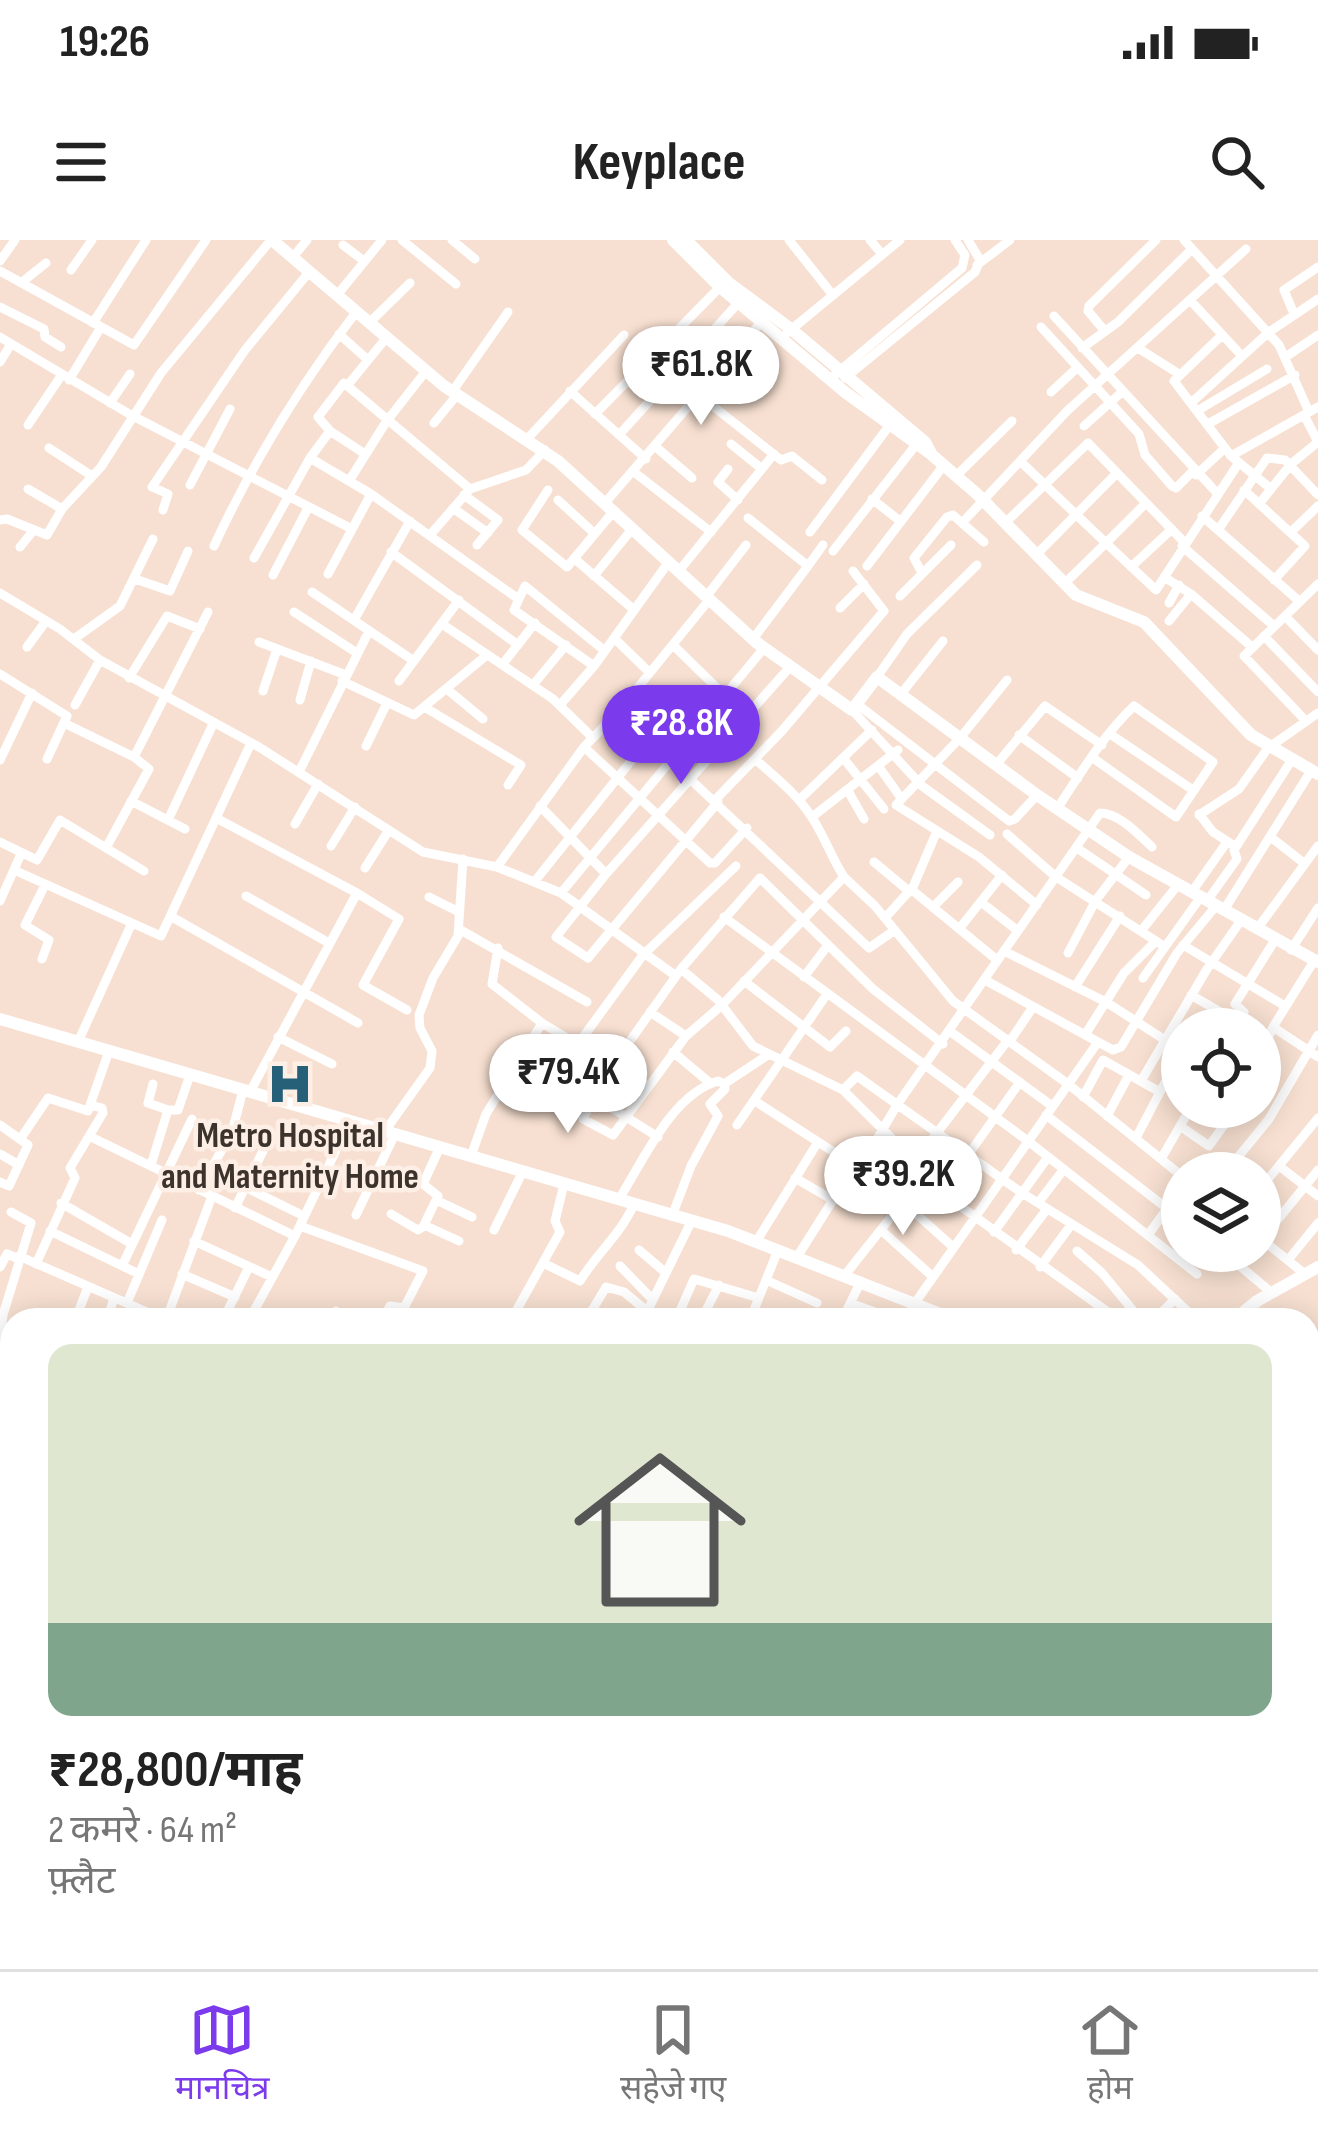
<!DOCTYPE html>
<html lang="hi">
<head>
<meta charset="utf-8">
<style>
  :root { --surface:#fff; --page:#f6f6f6; --text:#222; --muted:#767676; --line:#e0e0e0; --accent:#7c3aed }
  body { margin:0; font-family:"Sofia Sans Condensed","Noto Sans Devanagari",sans-serif; background:var(--page); color:var(--text); height:100vh; display:flex; flex-direction:column; font-size:45px; white-space:nowrap }
  * { box-sizing:border-box; margin:0 }
  p { font-size:39px; color:var(--muted) }
  .icon { flex:none; width:66px; height:66px; fill:none; stroke:currentColor; stroke-width:2; stroke-linecap:round; stroke-linejoin:round }
  .map { position:relative; flex:1; overflow:hidden }
  .side { position:absolute; left:0px; top:1068px; width:1320px; height:663px; display:flex; flex-direction:column; background:var(--surface); border-radius:36px 36px 0 0; box-shadow:0 6px 30px #0003 }
  .side>* { flex:none }
  .fabs { position:absolute; left:1161px; top:768px; display:grid; gap:24px }
  .fabs a { display:grid; place-items:center; width:120px; height:120px; border-radius:50%; background:var(--surface); box-shadow:0 6px 30px #0003; font-size:60px }
  .price { position:absolute; translate:-50% -102px; padding:0 27px; border-radius:42px; background:#fff; color:#222; font-size:39px; line-height:78px; filter:drop-shadow(0 3px 6px #0008) }
  .price::after { content:''; position:absolute; left:50%; top:72px; width:36px; height:27px; margin-left:-18px; background:inherit; clip-path:polygon(0 0,100% 0,50% 100%) }
  .price.selected { background:var(--accent); color:#fff }
  ul { padding:0; list-style:none }
  li { display:grid; align-content:center; gap:24px; height:636px; padding:0 48px }
  li+li { border-top:3px solid var(--line) }
  li span { display:grid; place-items:center; height:372px; border-radius:24px; color:#555 }
  li>.icon { margin-inline-start:auto }
  span .icon { width:216px; height:216px; fill:#fffc; stroke-width:1 }
  li b { font-size:51px }
  .status { display:flex; justify-content:space-between; align-items:center; height:84px; padding:0 60px; background:var(--surface); direction:ltr }
  .status svg { height:33px; fill:currentColor }
  header { display:flex; justify-content:space-between; align-items:center; height:156px; padding:0 48px; background:var(--surface); font-size:54px; font-weight:700 }
  .menu { display:flex; justify-content:space-around; align-items:center; height:168px; border-top:3px solid var(--line); background:var(--surface); font-size:33px; color:var(--muted) }
  .menu a { display:grid; justify-items:center; gap:6px }
  .menu .selected { color:var(--accent) }
  .map>svg:first-child { display:block }
</style>
</head>
<body>
<div class="status"><b>19:26</b><svg viewBox="0 0 49 12"><path d="M0 12V9h3v3zM5 12V6h3v6zM10 12V3h3v9zM15 12V0h3v12zM26 1h20v11H26zM47 4h2v5h-2z"/></svg></div>
<header><svg class="icon" aria-label="menu" viewBox="0 0 24 24"><path d="M4 6h16M4 12h16M4 18h16"/></svg>Keyplace<svg class="icon" aria-label="search" viewBox="0 0 24 24"><circle cx="10" cy="10" r="6"/><path d="M15 15l6 6"/></svg></header>
<div class="map">
<svg width="1318" height="1729" viewBox="0 0 1318 1729">
  <rect width="100%" height="100%" fill="#f7e0d1"/>
  <path fill="#efd2bf" d="M12,1682V1719H70L78,1729H0V1691Z"/>
  <g fill="none" stroke-linecap="round" stroke-linejoin="round">
    <path stroke="#fff" stroke-width="9" d="M402,0L456,44
      M452,0L475,19
      M789,0L832,54
      M870,0L882,14
      M1184,0L1279,105L1309,172
      M343,5L364,21
      M293,17L307,0
      M0,21L15,0
      M977,25L1010,0
      M71,30L92,0
      M0,31L134,105L206,0
      M21,43L46,23
      M338,54L382,0
      M1190,60L1242,116
      M0,67L44,89L45,97L61,107
      M1294,74L1284,50L1318,27
      M1054,76L1217,253
      M370,82L410,43
      M93,83L146,0
      M1041,87L1139,194L1145,215L1172,246L1176,248L1193,231
      M1104,90L1088,71L1089,66L1156,0
      M787,93L900,0
      M339,94L368,120
      M1222,95L1174,141L1231,216L1270,248
      M0,97L131,175L352,289
      M1082,108L1118,82L1192,9
      M1138,108L1179,134
      M1287,116L1318,95
      M0,122L11,104
      M845,138L975,32L980,20L968,0
      M830,139L962,28L965,15L955,0
      M69,140L101,87
      M347,146L387,97
      M570,151L646,219
      M452,152L508,72
      M1051,152L1078,127
      M699,155L781,220L792,216L822,240
      M110,163L130,134
      M1191,163L1269,92L1318,59
      M1197,171L1267,129
      M595,174L720,47
      M1304,175L1318,202
      M434,183L457,155
      M1208,184L1295,135
      M28,185L61,136
      M1084,186L1123,151
      M330,191L318,177L344,143L470,249
      M619,195L739,62
      M528,198L624,95
      M731,204L762,229
      M656,207L692,238
      M49,208L92,236
      M1231,216L1318,167
      M310,218L371,254L517,358
      M1020,221L1106,303L1146,263
      M728,229L718,242L738,260
      M634,232L711,292
      M1196,235L1225,208
      M956,236L1012,181
      M349,241L386,182L426,131
      M190,245L230,169
      M28,249L62,269
      M548,250L522,290L567,327L613,272
      M1244,250L1305,306L1274,340
      M464,255L498,280L477,305
      M872,259L900,281
      M558,260L595,294
      M604,264L763,80
      M1259,264L1291,224L1318,202
      M453,268L488,293
      M163,270L168,254L152,247L245,110L310,31
      M1202,276L1299,361
      M748,278L808,326L753,399
      M0,280L7,279L47,295L62,269L101,227L161,133L271,0
      M962,283L984,302
      M1005,283L1088,203L1184,302
      M1218,290L1267,218L1285,220L1318,255
      M810,292L889,186
      M1291,292L1318,266
      M431,294L470,249L526,230L545,210
      M214,306C253,222 300,145 357,71
      M1182,306L1274,386
      M20,307L33,291
      M833,311L915,206
      M391,312L518,405
      M1036,315L1117,233
      M254,318L310,218L330,191L365,214
      M576,320L633,369
      M808,326L823,305
      M867,326L944,225
      M1131,327L1172,289
      M678,332L774,214
      M922,333L914,318L947,277L953,275L962,283L1067,171L1246,9
      M328,334L371,254
      M273,335L308,268
      M594,336L632,289
      M1164,337L1191,354L1252,407
      M135,339L170,351L188,311
      M1064,344L1106,303L1156,350L1238,224
      M312,352L414,421
      M0,353L60,389L100,420L259,507L423,612L497,627L561,653L676,736
      M900,356L951,305
      M706,357L746,305
      M1169,363L1179,345
      M840,368L864,344
      M294,372L357,413
      M1285,376L1318,410
      M354,380L410,281
      M1169,381L1191,354
      M442,384L553,459L593,498
      M1264,396L1318,452
      M614,398L648,431
      M74,399L120,366L153,299
      M259,402L346,435
      M673,405L718,449
      M27,407L46,381
      M502,425L535,383
      M594,426L514,370L525,346L605,411
      M0,434L67,476L47,519
      M877,437L907,394L977,325
      M129,438L167,376L200,389
      M1007,440L960,498L896,565L979,617L1037,665
      M342,441L414,475L487,415
      M399,441L459,360
      M533,445L566,405
      M448,450L483,479
      M263,451L277,409
      M901,454L943,401
      M300,460L311,421
      M857,464L1009,581L1015,579L1037,555
      M75,465L100,420
      M560,465L594,426L668,323
      M426,468L521,525L508,545
      M852,470L922,546L990,595
      M1306,481L1244,416L1318,344
      M66,484L134,517L208,372
      M1110,494L1193,550
      M1019,495L1078,538
      M366,506L387,463
      M584,507L710,623H715L747,588
      M755,519C775,537 796,553 811,576C824,595 831,617 844,637
      M844,519L884,569
      M0,520L32,453
      M996,525L1045,466L1102,505
      M879,527L901,558
      M299,532L369,391
      M690,539L869,708L895,690
      M848,551L864,579
      M716,559L781,492L884,371L853,331
      M799,560L872,490
      M131,561L185,589
      M718,562L588,718L556,697L606,634L789,428
      M540,566L606,634
      M1057,569C1080,534 1104,494 1134,466L1213,522L1176,577L1093,518
      M1199,574L1213,592L1236,607
      M1199,575L1239,549L1268,508L1318,473
      M812,577L898,510
      M218,579L357,653L250,852
      M168,580L213,484
      M295,584L318,544
      M1007,594L1056,637L1156,701
      M1272,598L1305,624
      M0,602L37,620L60,580L144,631
      M331,606L355,567
      M106,608L149,529L134,517
      M1077,608L1146,655
      M874,622L910,652
      M497,627L584,507L618,472L709,360
      M365,628L389,590
      M14,630L161,696L251,503
      M535,641L631,521L630,516L641,505L639,499L672,463
      M912,650L997,720
      M357,653L399,679L363,745L407,770
      M561,653L764,408
      M1191,653L1227,602
      M246,656L329,703
      M429,657L459,672
      M0,661L21,614
      M1207,661L1237,619L1234,610L1291,521
      M981,662L1018,691
      M933,667L958,642
      M1224,670L1311,531
      M172,677L358,783
      M724,677L1028,901L1197,1034
      M885,678L913,647L937,591
      M459,689L587,762
      M959,689L1002,635
      M1257,689L1318,606
      M1141,691L1177,646
      M1183,705L1285,766
      M498,708L492,744L542,783L647,846
      M1291,710L1318,668
      M1004,711L1106,762L1165,800
      M1068,713L1096,660L1129,617
      M42,719L49,700L25,685L45,645
      M1314,721L1273,787L1318,817
      M681,729L718,760L753,806L843,850L960,966L1119,1080
      M804,737L828,705
      M1143,738L1165,707
      M744,741L830,807L846,791
      M1075,747L1120,676
      M1191,755L1227,776
      M650,772L686,796
      M1211,789L1229,774
      M1235,789L1244,772L1235,764L1275,700
      M951,792L1052,866
      M1085,795L1124,733L1156,701L1165,707L1200,658
      M278,797L332,824
      M1010,801L1033,767
      M78,802L131,685
      M1098,802L1113,810L1121,807L1177,713L1216,666
      M531,803L579,827
      M578,804L643,715L736,626
      M673,812L710,843
      M1260,816L1273,787
      M613,825L681,729L760,638L873,749L943,804
      M1141,841L1207,729L1242,679
      M153,844L148,863L168,870
      M580,848L658,897
      M843,850L857,836L1022,953L1138,1025L1197,1080
      M594,856L583,879L613,895L686,796L722,765L844,637L875,666L953,761L1068,844L1182,936
      M1083,857L1103,820L1160,852
      M755,861L860,929
      M1046,875L1182,980
      M1107,876L1129,835
      M0,885L28,905L9,946L0,942
      M737,885L827,754
      M1180,886L1209,906L1237,867
      M385,891L430,828L432,811L420,788L419,775L433,738L458,696L463,619
      M91,897L295,996
      M21,898L48,858L88,871L109,811
      M1136,898L1182,810
      M0,914L19,925
      M968,915L1020,842
      M471,916L486,874L542,783
      M1161,919L1191,867
      M914,923L1008,800
      M151,925L168,870H178L190,835
      M1279,926L1318,956
      M1225,933L1269,879L1318,795
      M795,938L833,960H841L897,865L1100,573C1119,573 1138,594 1152,607
      M245,947L304,976
      M1260,949L1318,878
      M199,950L232,892L243,850
      M947,954L973,918
      M619,959C644,920 671,855 718,841L724,844L768,815
      M436,960L472,977
      M903,962L953,1007
      M61,963L132,1004
      M1038,963L1064,929
      M235,968L263,911
      M391,974L418,990L423,987L438,956L423,944L440,907
      M356,975L395,894
      M672,976L691,926L718,876L710,864L725,849L724,844
      M424,985L459,1001
      M300,986L423,1031L404,1068L390,1066L382,1080
      M494,990L523,931
      M881,990L933,1037
      M50,991L139,1034
      M994,992L1048,917
      M1148,995L1182,948
      M1260,998L1305,1034
      M1262,999L1318,930
      M194,1001L272,1037
      M756,1002L818,902
      M639,1010L666,1033
      M1016,1010L1047,969
      M1077,1011L1102,1033L1141,1080
      M1222,1011L1272,1053
      M19,1016L163,1079
      M797,1017L833,960
      M1288,1020L1318,983
      M543,1023L580,1041C597,1013 621,994 634,964
      M36,1024L75,938L70,928L103,873L102,868L90,865
      M122,1026L192,879
      M620,1026L653,1060
      M0,1027L7,1014L19,1019
      M1040,1027L1071,985
      M182,1034L235,1057
      M845,1035L925,934
      M766,1040L817,1063
      M127,1063L162,980
      M850,1063L883,1075
      M915,1063L1098,802L985,740
      M588,1077L606,1047L624,1052L647,1071
      M75,1080L88,1047
      M107,1080L114,1058
      M166,1080L212,956
      M223,1080L249,1027
      M249,1080L295,996L350,881
      M332,1080L336,1071
      M511,1080L560,992L555,981L564,944
      M643,1080L691,982
      M676,1080L694,1039L759,1058
      M701,1080L719,1045
      M750,1080L778,1010
      M842,1080L861,1041
      M1154,1080L1175,1059
      M0,1102L3,1075L31,983L11,972
      M0,1166L12,1130
      M0,1180L12,1184
      M0,1219L12,1223
      M0,1259L12,1263
      M0,1338L12,1302
      M1308,1338L1318,1323
      M0,1368L12,1371
      M0,1407L12,1410
      M0,1468L12,1472
      M0,1505L12,1480
      M0,1516L12,1521
      M274,1719L298,1729
      M432,1719L458,1729
      M936,1719L942,1729
      M908,1729L923,1719"/>
    <path stroke="#fff" stroke-width="12" d="M272,0L444,146L558,221L756,402L852,470L877,437L1037,555L1129,617L1318,722
      M673,0L720,47L846,153L931,214
      M686,0L729,43L791,89L925,202L932,215L977,254L1076,355L1144,382L1251,495L1318,534
      M0,779L728,991L956,1080
      M1234,1080L1257,1061L1318,1027
      M1308,1224L1318,1227
      M1308,1656L1318,1658
      M799,1729L827,1719
      M836,1729L864,1719
      M986,1729L987,1719
      M997,1729L1000,1719"/>
  </g>
  <defs>
    <g id="hospital-bare" transform="scale(3.6)"><path d="M-5-5h3v3.5h4V-5h3V5h-3V1.5h-4V5h-3Z" fill="#255f78" stroke="#fdefe6" stroke-width="2.5" paint-order="stroke"/></g>
  </defs>
  <g fill-rule="evenodd">
    <use href="#hospital-bare" x="290" y="844"/>
  </g>
  <g text-anchor="middle" dominant-baseline="central" stroke-width="9" stroke-linejoin="round" paint-order="stroke">
    <g font-size="36" font-weight="bold" fill="#3c332d" stroke="#fdefe6">
      <text x="290" y="896">Metro Hospital<tspan x="290" dy="41">and Maternity Home</tspan></text>
    </g>
  </g>
</svg>
<div class="fabs">
<a><svg class="icon" aria-label="locate" viewBox="0 0 24 24"><circle cx="12" cy="12" r="6"/><path d="M12 2v4M12 18v4M2 12h4M18 12h4"/></svg></a>
<a><svg class="icon" aria-label="layers" viewBox="0 0 24 24"><path d="M12 4l9 5-9 5-9-5zM3 14l9 5 9-5"/></svg></a>
</div>
<b class="price" style="left:701px;top:188px">₹61.8K</b>
<b class="price selected" style="left:681px;top:547px">₹28.8K</b>
<b class="price" style="left:568px;top:896px">₹79.4K</b>
<b class="price" style="left:903px;top:998px">₹39.2K</b>
<section class="side">
<ul>
<li><span style="background:linear-gradient(#dfe7d0 75%,#7fa58c 0)"><svg class="icon" aria-label="home" viewBox="0 0 24 24"><path d="M3 11l9-7 9 7M6 9v11h12V9"/></svg></span><div><b>₹28,800/माह</b><p>2 कमरे · 64 m²</p><p>फ़्लैट</p></div></li>
</ul>
</section>
</div>
<nav class="menu">
<a class="selected"><svg class="icon" aria-label="map" viewBox="0 0 24 24"><path d="M3 6l6-2 6 2 6-2v14l-6 2-6-2-6 2zM9 4v14M15 6v14"/></svg>मानचित्र</a>
<a><svg class="icon" aria-label="saved" viewBox="0 0 24 24"><path d="M7 4h10v16l-5-4-5 4z"/></svg>सहेजे गए</a>
<a><svg class="icon" aria-label="home" viewBox="0 0 24 24"><path d="M3 11l9-7 9 7M6 9v11h12V9"/></svg>होम</a>
</nav>
</body>
</html>
